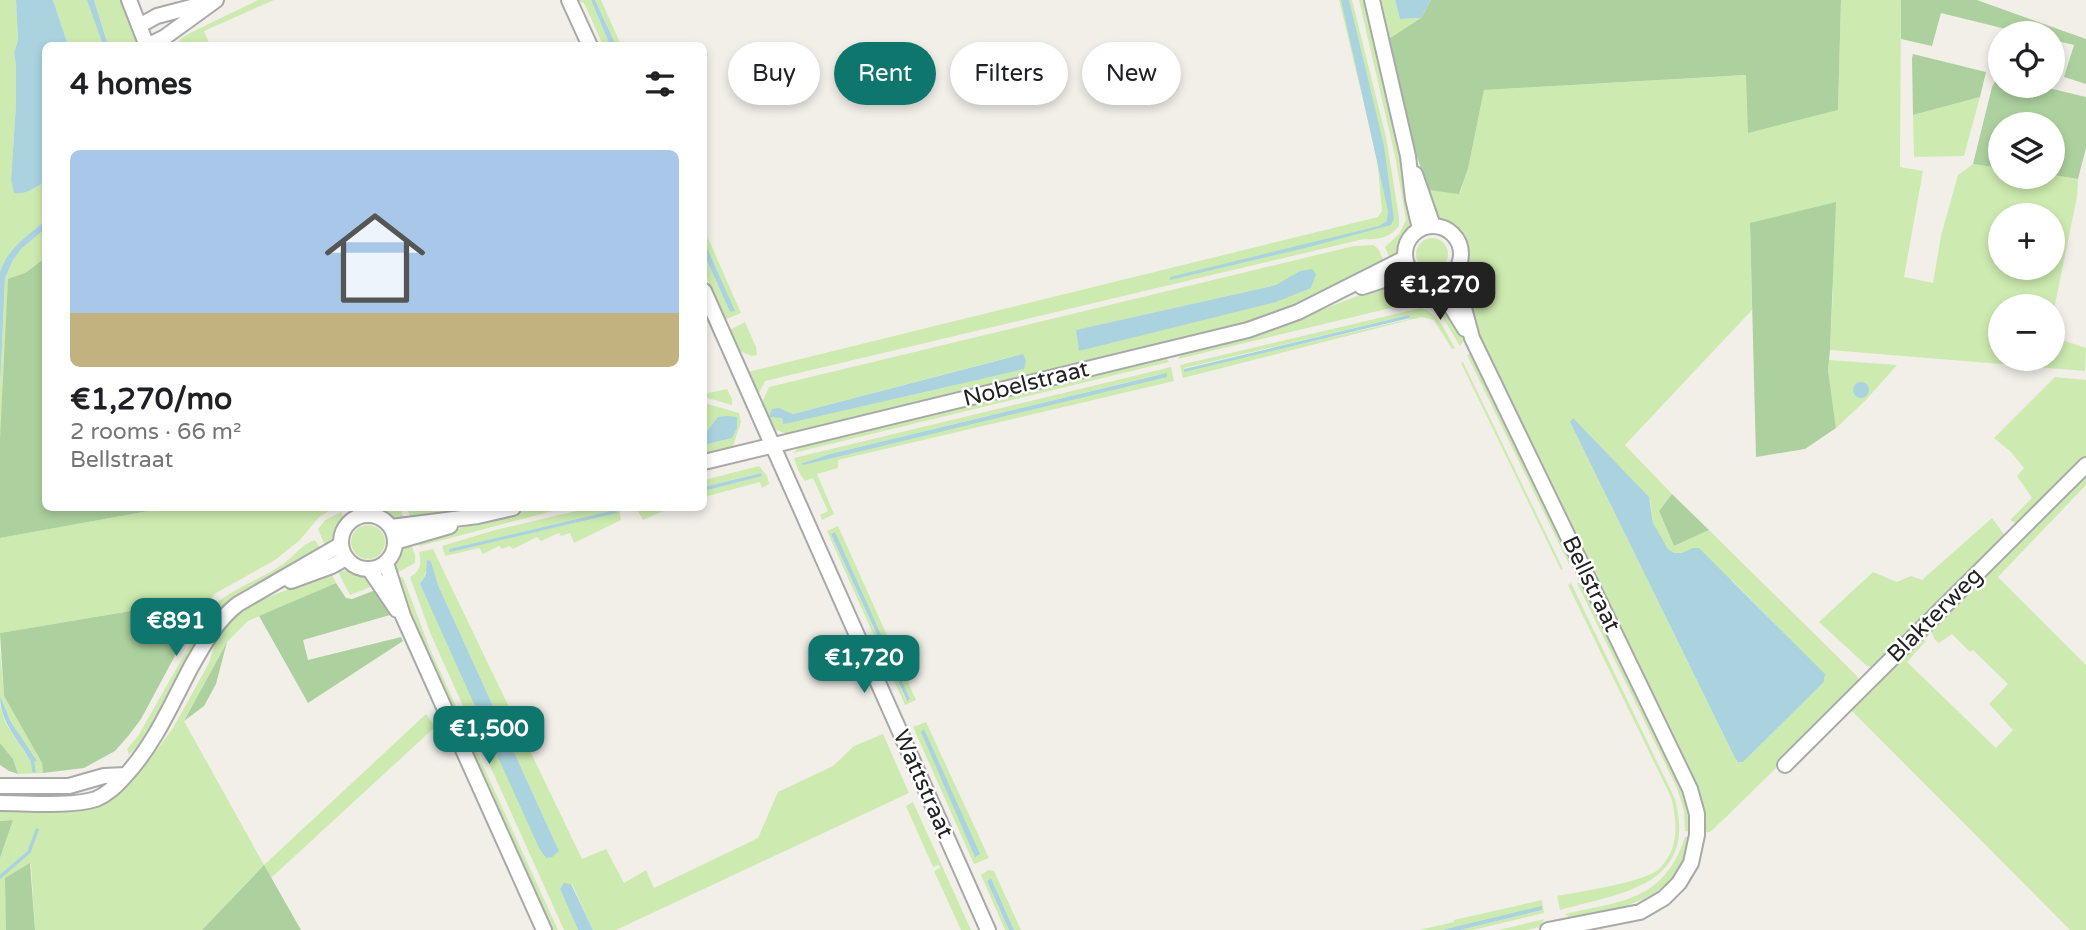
<!DOCTYPE html>
<html lang="en">
<head>
<meta charset="utf-8">
<style>
  :root { --surface:#fff; --page:#f6f6f6; --text:#202124; --muted:#757577; --line:#e0e0e0; --accent:#0f766e }
  body { margin:0; font-family:"Varela Round",sans-serif; background:var(--page); color:var(--text); height:100vh; display:flex; flex-direction:column; font-size:26px; white-space:nowrap }
  * { box-sizing:border-box; margin:0 }
  p { font-size:23px; color:var(--muted) }
  .icon { flex:none; width:38px; height:38px; fill:none; stroke:currentColor; stroke-width:2; stroke-linecap:round; stroke-linejoin:round }
  .map { position:relative; flex:1; overflow:hidden }
  .side { position:absolute; left:42px; top:42px; width:665px; height:469px; display:flex; flex-direction:column; background:var(--surface); border-radius:10px; box-shadow:0 4px 10px #0003 }
  .side>* { flex:none }
  .top-card { position:absolute; left:728px; top:42px; width:665px; height:63px; display:flex; gap:14px }
  .controls { position:absolute; left:1988px; top:21px; display:grid; gap:14px }
  .controls a { display:grid; place-items:center; width:77px; height:77px; border-radius:50%; background:var(--surface); box-shadow:0 4px 10px #0003; font-size:35px }
  .price { position:absolute; translate:-50% -60px; padding:0 16px; border-radius:14px; background:var(--accent); color:#fff; font-size:23px; line-height:46px; filter:drop-shadow(0 2px 4px #0008) }
  .price::after { content:''; position:absolute; left:50%; top:42px; width:21px; height:16px; margin-left:-10px; background:inherit; clip-path:polygon(0 0,100% 0,50% 100%) }
  .price.on { background:#222; color:#fff }
  ul { padding:0; list-style:none }
  li { display:grid; align-content:center; gap:14px; height:371px; padding:0 28px }
  li+li { border-top:2px solid var(--line) }
  li span { display:grid; place-items:center; height:217px; border-radius:10px; color:#555 }
  li>.icon { margin-inline-start:auto }
  span .icon { width:126px; height:126px; fill:#fffc; stroke-width:1 }
  li b { font-size:30px }
  h2 { display:flex; justify-content:space-between; align-items:center; height:84px; padding:0 28px; font-size:30px }
  .chip { padding:0 24px; border-radius:32px; background:var(--surface); box-shadow:0 4px 10px #0003; font-size:24px; line-height:63px }
  .chip.on { background:var(--accent); color:#fff }
  .map>svg:first-child { display:block }
</style>
</head>
<body>
<div class="map">
<svg width="2086" height="930" viewBox="0 0 2086 930">
  <rect width="100%" height="100%" fill="#f2efe9"/>
  <path fill="#cdebb0" fill-rule="evenodd" d="M0,0H16L18,40L14,53L16,65V104L11,180L31,190L45,181V221C27,236 7,249 0,272Z
    M53,0H87L95,20L103,45H68Z
    M94,0H122L139,45H108Z
    M258,0H274L204,31L210,45H178L180,39L190,33Z
    M576,0H591L610,45H603L584,3Z
    M595,0H601L621,45H616Z
    M1339,0H1352L1386,137L1399,217V226C1389,238 1379,240 1364,239L765,381L757,397L744,373L1378,217L1382,211L1377,158Z
    M1359,0H1364L1402,147L1410,202L1411,225L1396,253L1390,259L1385,247L1399,234L1406,220L1395,156Z
    M1377,0H1395L1400,19L1421,18L1387,40Z
    M1841,0H1901L1900,167L1923,171L1904,277L1933,283L1941,236L1958,175L1973,164L2000,168V177L2053,175L2078,179L2077,197L2053,314V306H2000V359H2053V337L2086,348L2085,371L1830,350L1833,288L1750,223L1752,310L1625,445L1672,494L1659,511L1674,546L1709,530L1857,676L1860,686L1725,818L1710,832H1705L1490,362L1458,282C1459,271 1466,261 1465,249C1463,230 1451,230 1441,221C1432,213 1431,200 1428,190L1460,193L1468,169L1484,90L1747,75L1838,110ZM2000,215H2053V268H2000ZM1570,422L1650,500L1653,523L1658,534L1668,549L1674,553H1682L1733,581L1825,675L1824,682L1743,762H1738L1735,758Z
    M1980,97L1964,156L1914,157L1913,115Z
    M45,229V258L25,273L0,438V387L5,278L13,260L22,248Z
    M704,229L741,313L724,320L716,309L719,305L704,271V254L730,312L734,310L704,241Z
    M1416 254a16 16 0 1 1 32 0a16 16 0 1 1-32 0Z
    M1374,245L1379,250L1384,261L1317,296L1269,318L789,434C768,429 766,422 758,404L763,400L769,387L1354,246ZM1276,285L1079,350L1077,330ZM1022,354L783,424L779,408L793,414Z
    M1407,279L1430,288L1441,299L1464,340L1460,346L1439,311L1425,303L1408,301L1399,281Z
    M1392,283H1394L1402,302L1399,306L1178,359L1182,351L1260,333Z
    M1421,308C1439,313 1446,333 1455,348L1452,349L1434,320L1421,317L1183,378L1180,365ZM1409,315L1410,319L1184,371V368Z
    M745,322L756,347L757,355L752,356L737,350L728,331Z
    M1472,353L1572,559L1569,564L1467,355Z
    M1164,356L1169,362L793,453L803,444Z
    M1829,360L1897,365L1865,401L1836,428L1828,370Z
    M1463,362L1563,569L1561,570L1461,363Z
    M1171,367L1174,381L838,460V468L817,474L834,514L822,520L820,515L828,511L813,478L805,481C799,474 797,467 794,458ZM1166,373L804,465L801,464L830,454Z
    M2055,377L2086,380V459L2017,524L2010,520L2032,498L2017,476L2024,468L2011,452L1994,438Z
    M727,389L732,399V405L704,397V394Z
    M704,403L739,413L741,422L733,446L704,454V445L732,438L704,435Z
    M759,466L767,476L769,484L762,488L760,482L704,497V491L761,476L760,473L704,487V480Z
    M2086,470V485L1998,577L2086,665V930H2070L1848,707L1917,638L1926,641L1907,662L1996,748L2013,730L1989,704L2008,684L1973,650L1970,652L1952,634L1939,643L1935,640L1929,626Z
    M165,508H334L319,517L300,540L275,560L216,593L202,608L192,624L189,601L0,633V538Z
    M372,508H400L405,521H398Z
    M407,508H480L411,519Z
    M537,508H564L420,546L416,543L488,519Z
    M589,508H619L621,520L574,543L570,533L561,536L559,533L541,541L537,537L513,549L509,546L502,549L499,546L483,554L479,548L445,556L442,546L495,530ZM615,510L616,513L450,551V549Z
    M636,508H670L643,520Z
    M342,512C344,525 335,539 326,548L318,529L325,520Z
    M1992,518L2006,537L1877,668L1867,666L1819,622L1873,572L1897,582L1911,576L1922,580Z
    M351 542a17 17 0 1 1 34 0a17 17 0 1 1-34 0Z
    M838,526L916,700L905,705L827,531ZM834,532L910,699L906,700L831,534Z
    M315,540L321,550L235,597L215,614L196,644L146,737L129,755L127,749L138,736L211,608C232,588 260,580 283,564C294,556 302,544 315,540Z
    M411,544L415,555V563L395,574C395,560 398,550 411,544Z
    M433,549L582,859L606,849L624,883L646,870L654,888L758,838L778,792L833,766L854,746L883,734L909,793L616,930H593L572,884L560,889L578,930H564L431,635L410,577C420,571 422,564 419,552ZM431,561L438,585L559,851L420,585Z
    M337,570C353,571 363,575 376,585L350,595Z
    M331,572L336,583L248,621L227,642L184,721L264,865L426,714L435,727L271,878L263,866L202,930H35L31,864L6,878V930H0V858L13,820L0,821V807L103,801L123,789L141,771L173,728L209,663L215,643L233,618L254,603Z
    M399,577H402L404,580L430,649L558,930H550L431,669L396,579Z
    M1571,583L1675,799C1698,886 1622,893 1560,910L1557,896C1577,892 1648,882 1660,868C1680,847 1677,822 1671,797L1568,585Z
    M1577,583H1584L1685,795L1690,810L1691,832L1685,831L1684,811L1677,788Z
    M0,651L4,696L42,763L43,773L18,774L13,759L0,743V706L6,724L31,762L36,761L11,722L0,696Z
    M926,722L989,858L974,864L913,727Z
    M913,802L971,930H961L934,871L940,868L939,865L933,867L906,806Z
    M1685,837H1690C1679,901 1625,907 1571,919L1565,914C1622,901 1664,901 1685,837Z
    M988,870L994,871L1021,930H1014L991,878L987,881L1009,930H1005L981,875Z
    M1542,900L1544,913L1473,930H1460L1542,910V907L1442,930H1419L1454,922V920Z
    M1544,919L1540,927L1527,930H1499Z"/>
  <path fill="#add19e" d="M1431,0H1841L1838,110L1748,133L1746,75L1484,90L1468,169L1459,194L1428,190L1411,138L1387,40L1421,18Z
    M1901,0H1977L2086,39V84L2064,77L2074,45L2053,40V33H2022L1941,13L1932,46L1901,39Z
    M1913,54L1986,72L1980,97L1913,115L1912,58Z
    M2000,78V86H2040L2086,97V148L2078,179L2053,175V124H2000V168L1973,164L1992,87L1995,81Z
    M1836,202L1830,350L1828,370L1836,428L1805,449L1756,457L1750,223Z
    M45,258L46,508H165L0,538V438L8,279L25,273Z
    M1672,494L1709,530L1674,546L1659,511Z
    M336,583L346,598L352,599L378,589L390,615L303,640L308,660L401,637L403,641L308,703L259,616Z
    M190,601L192,624L141,719L129,735L115,751L84,768L43,773L42,763L4,696L0,633Z
    M227,642L216,684L204,706L184,721Z
    M0,743L13,759L18,774L9,771L0,765Z
    M13,820L0,858V821Z
    M30,863L35,930H6L5,878Z
    M264,865L301,930H202Z"/>
  <path fill="#aad3df" d="M16,0H53L68,45L46,46L45,181C36,187 26,195 14,193L11,180L16,104V65L14,53L18,40Z
    M87,0H94L108,45H103Z
    M591,0H595L616,45H610Z
    M1341,0H1349L1384,146L1394,219L1391,225L1309,247L1170,280V277L1379,226L1387,221L1388,211Z
    M1395,0H1431L1421,18L1400,19Z
    M45,221V229L22,248L13,260L5,278L0,387V272C7,249 27,236 45,221Z
    M704,241L735,311L730,312L704,254Z
    M1312,269L1316,274L1311,288L1276,302L1079,351L1076,330L1276,285L1300,271Z
    M1409,315L1410,318L1184,372V369Z
    M1023,354L1026,361L1024,369L789,423L783,424L782,418L769,417L772,409L779,408L793,414Z
    M1167,373V377L804,465L800,464L830,454Z
    M1853 390a8 8 0 1 1 16 0a8 8 0 1 1-16 0Z
    M727,416L737,417V428L732,438L704,445V435L718,417Z
    M1573,418L1649,497L1653,523L1668,549L1674,553H1682L1693,548H1699L1825,674L1824,682L1743,762H1738L1735,758L1570,422Z
    M761,473L762,476L704,491V487Z
    M615,510L617,513L450,552L449,549Z
    M835,532L910,699L907,701L831,534Z
    M427,560L431,561L438,585L559,851L552,857L546,858L539,848L420,584L426,574Z
    M0,696L11,722L37,761L31,762C19,740 0,723 0,696Z
    M924,729L980,854L975,857L921,732Z
    M991,878L1014,930H1009L987,881Z
    M564,883L571,884L593,930H578L560,889Z
    M1542,906V910L1460,930H1442Z"/>
  <g fill="none" stroke-linecap="round" stroke-linejoin="round">
    <path stroke="#aad3df" stroke-width="3.5" d="M32,759L34,771
      M0,877L29,852L37,830"/>
    <g stroke="#a9a9a9" stroke-width="18">
      <path id="minor" d="M129,0L147,46L165,37L216,0
        M569,0L590,46
        M1372,0L1408,156L1413,199L1420,229
        M139,26L157,16L203,4
        M1415,174L1433,226
        M1405 254a28 28 0 1 1 56 0a28 28 0 1 1-56 0Z
        M1450,277L1464,308L1472,338L1690,789L1697,814V835L1691,863L1679,883L1664,898L1640,912L1548,930
        M1436,282L1465,329
        M1362,287L1411,271
        M704,291L988,930
        M704,462L1248,330L1298,312L1405,258
        M341 542a27 27 0 1 1 54 0a27 27 0 1 1-54 0Z
        M391,527L478,516L513,508
        M395,542L450,526
        M386,563L403,616L544,930
        M370,570L397,610
        M291,581L332,566L346,558
        M1785,765L2086,465
        M0,786H69L104,776L126,775
        M0,803C27,803 71,807 96,799C108,794 116,786 125,776C154,745 171,705 191,667C204,644 217,620 238,604L340,545"/>
    </g>
    <use href="#minor" stroke="#fff" stroke-width="14"/>
  </g>
  <g text-anchor="middle" dominant-baseline="central" stroke-width="5" stroke-linejoin="round" paint-order="stroke">
    <g font-size="23" fill="#222" stroke="#fff">
      <text transform="translate(1026 384) rotate(-14)">Nobelstraat</text>
      <text transform="translate(1591 584) rotate(64)">Bellstraat</text>
      <text transform="translate(1935 615) rotate(-45)">Blakterweg</text>
      <text transform="translate(923 784) rotate(66)">Wattstraat</text>
    </g>
  </g>
</svg>
<div class="controls">
<a><svg class="icon" aria-label="locate" viewBox="0 0 24 24"><circle cx="12" cy="12" r="6"/><path d="M12 2v4M12 18v4M2 12h4M18 12h4"/></svg></a>
<a><svg class="icon" aria-label="layers" viewBox="0 0 24 24"><path d="M12 4l9 5-9 5-9-5zM3 14l9 5 9-5"/></svg></a>
<a>+</a>
<a>−</a>
</div>
<b class="price on" style="left:1440px;top:322px">€1,270</b>
<b class="price" style="left:176px;top:658px">€891</b>
<b class="price" style="left:864px;top:695px">€1,720</b>
<b class="price" style="left:489px;top:766px">€1,500</b>
<div class="top-card">
<a class="chip">Buy</a>
<a class="chip on">Rent</a>
<a class="chip">Filters</a>
<a class="chip">New</a>
</div>
<section class="side">
<h2>4 homes<svg class="icon" aria-label="filters" viewBox="0 0 24 24"><path d="M4 7h16M4 17h16"/><circle cx="9" cy="7" r="2"/><circle cx="15" cy="17" r="2"/></svg></h2>
<ul>
<li><span style="background:linear-gradient(#a9c7e8 75%,#c2b280 0)"><svg class="icon" aria-label="home" viewBox="0 0 24 24"><path d="M3 11l9-7 9 7M6 9v11h12V9"/></svg></span><div><b>€1,270/mo</b><p>2 rooms · 66 m²</p><p>Bellstraat</p></div></li>
</ul>
</section>
</div>
</body>
</html>
